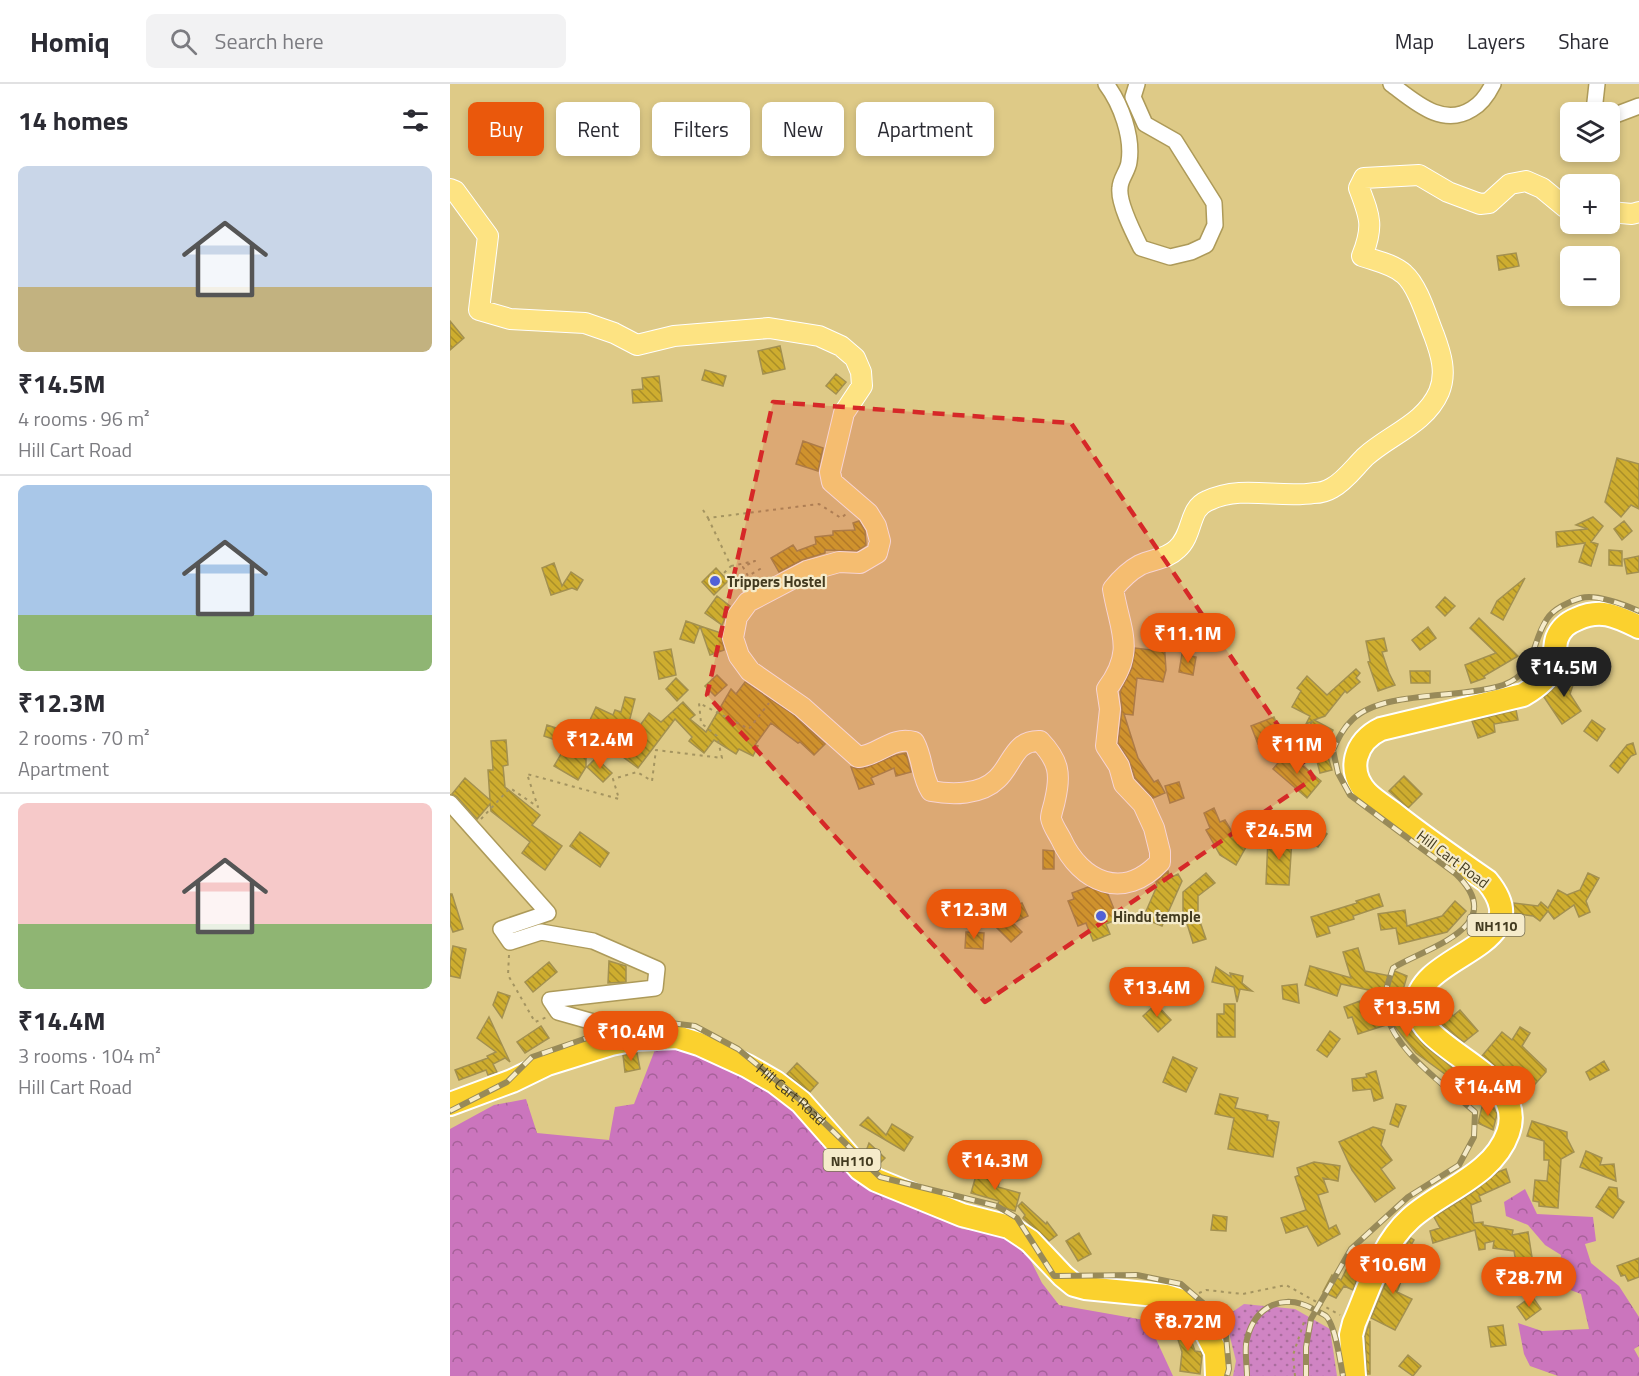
<!DOCTYPE html>
<html lang="en">
<head>
<meta charset="utf-8">
<style>
  :root { --surface:#fff; --page:#f2f2f3; --text:#2b2b33; --muted:#7c7c81; --line:#e1e1e2; --accent:#ea580c }
  body { margin:0; font-family:"Titillium Web",sans-serif; background:var(--page); color:var(--text); height:100vh; display:flex; flex-direction:column; font-size:22px; white-space:nowrap }
  * { box-sizing:border-box; margin:0 }
  p { font-size:20px; color:var(--muted) }
  .icon { flex:none; width:33px; height:33px; fill:none; stroke:currentColor; stroke-width:2; stroke-linecap:round; stroke-linejoin:round }
  .map { position:relative; flex:1; overflow:hidden }
  .panel { display:flex; flex-direction:column; background:var(--surface); width:450px }
  .panel>* { flex:none }
  .banner { position:absolute; left:18px; top:18px; width:570px; height:54px; display:flex; gap:12px }
  .controls { position:absolute; left:1110px; top:18px; display:grid; gap:12px }
  .controls a { display:grid; place-items:center; width:60px; height:60px; border-radius:9px; background:var(--surface); box-shadow:0 3px 9px #0003; font-size:30px }
  .price { position:absolute; translate:-50% -51px; padding:0 14px; border-radius:21px; background:var(--accent); color:#fff; font-size:20px; line-height:39px; filter:drop-shadow(0 2px 3px #0008) }
  .price::after { content:''; position:absolute; left:50%; top:36px; width:18px; height:14px; margin-left:-9px; background:inherit; clip-path:polygon(0 0,100% 0,50% 100%) }
  .price.on { background:#222; color:#fff }
  ul { padding:0; list-style:none }
  li { display:grid; align-content:center; gap:12px; height:318px; padding:0 18px }
  li+li { border-top:2px solid var(--line) }
  li span { display:grid; place-items:center; height:186px; border-radius:9px; color:#555 }
  li>.icon { margin-inline-start:auto }
  span .icon { width:108px; height:108px; fill:#fffc; stroke-width:1 }
  li b { font-size:26px }
  h2 { display:flex; justify-content:space-between; align-items:center; height:72px; padding:0 18px; font-size:26px }
  .chip { padding:0 21px; border-radius:9px; background:var(--surface); box-shadow:0 3px 9px #0003; font-size:21px; line-height:54px }
  .chip.on { background:var(--accent); color:#fff }
  header { display:flex; align-items:center; gap:36px; box-sizing:border-box; height:84px; padding:0 30px; background:var(--surface); border-bottom:2px solid var(--line) }
  header strong { font-size:28px }
  nav { display:flex; gap:33px; margin-inline-start:auto; font-size:21px }
  .search { width:420px; height:54px; background:var(--page); display:flex; align-items:center; gap:15px; box-sizing:border-box; padding:0 21px; border-radius:9px; color:var(--muted); font-size:22px }
  main { display:flex; flex:1; min-height:0 }
  .map>svg:first-child { display:block }
</style>
</head>
<body>
<header>
<strong>Homiq</strong>
<div class="search"><svg class="icon" aria-label="search" viewBox="0 0 24 24"><circle cx="10" cy="10" r="6"/><path d="M15 15l6 6"/></svg>Search here</div>
<nav><a>Map</a><a>Layers</a><a>Share</a></nav>
</header>
<main>
<section class="panel">
<h2>14 homes<svg class="icon" aria-label="filters" viewBox="0 0 24 24"><path d="M4 7h16M4 17h16"/><circle cx="9" cy="7" r="2"/><circle cx="15" cy="17" r="2"/></svg></h2>
<ul>
<li><span style="background:linear-gradient(#c9d6e8 65%,#c2b280 0)"><svg class="icon" aria-label="home" viewBox="0 0 24 24"><path d="M3 11l9-7 9 7M6 9v11h12V9"/></svg></span><div><b>₹14.5M</b><p>4 rooms · 96 m²</p><p>Hill Cart Road</p></div></li>
<li><span style="background:linear-gradient(#a9c7e8 70%,#8fb573 0)"><svg class="icon" aria-label="home" viewBox="0 0 24 24"><path d="M3 11l9-7 9 7M6 9v11h12V9"/></svg></span><div><b>₹12.3M</b><p>2 rooms · 70 m²</p><p>Apartment</p></div></li>
<li><span style="background:linear-gradient(#f6c9c9 65%,#8fb573 0)"><svg class="icon" aria-label="home" viewBox="0 0 24 24"><path d="M3 11l9-7 9 7M6 9v11h12V9"/></svg></span><div><b>₹14.4M</b><p>3 rooms · 104 m²</p><p>Hill Cart Road</p></div></li>
</ul>
</section>
<div class="map">
<svg width="1189" height="1292" viewBox="0 0 1189 1292">
  <defs>
    <pattern id="forest-crowns" width="20" height="18" patternUnits="userSpaceOnUse" patternTransform="scale(1.5)"><rect width="20" height="18" fill="#cb75bd"/><path d="M2 6a3 3 0 1 1 6 0M12 15a3 3 0 1 1 6 0" fill="none" stroke="#a66199"/></pattern>
    <pattern id="park-dots" width="8" height="8" patternUnits="userSpaceOnUse" patternTransform="scale(1.5)"><rect width="8" height="8" fill="#d084c3"/><path d="M2 2h.1M6 6h.1" fill="none" stroke="#aa6d9e" stroke-width="1.8" stroke-linecap="round"/></pattern>
    <pattern id="building-back-hatch" width="6" height="6" patternUnits="userSpaceOnUse" patternTransform="scale(1.5)"><rect width="6" height="6" fill="#cead2f"/><path d="M-1 5l2 2M0 0l6 6M5-1l2 2" fill="none" stroke="#a98e28"/></pattern>
  </defs>
  <rect width="100%" height="100%" fill="#deca87"/>
  <path fill="url(#forest-crowns)" d="M228,962L244,966L327,1009L426,1108L512,1145L536,1148L558,1155L580,1175L592,1199L609,1221L711,1239L706,1255L723,1292H0V1045L44,1021L76,1015L87,1049L159,1056L165,1023L184,1020L206,963Z
    M1075,1105L1087,1130L1143,1133L1146,1157L1135,1160L1141,1179L1169,1202L1189,1233V1262L1184,1265L1189,1274V1292H1108L1080,1282L1074,1270L1068,1239L1092,1247L1139,1245L1131,1210L1110,1202L1111,1171L1095,1161L1078,1141L1056,1132L1054,1118Z"/>
  <path fill="url(#park-dots)" d="M794,1220L845,1225L880,1245L887,1292H783L786,1277L775,1233Z"/>
  <path fill="url(#building-back-hatch)" stroke="#a3904f" stroke-width="1.5" d="M1066,169L1069,182L1049,186L1047,172Z
    M0,237L14,254L0,266Z
    M330,262L335,285L313,290L308,267Z
    M255,286L276,292L273,302L252,296Z
    M386,290L396,298L386,310L376,302Z
    M209,292L212,317L183,319L182,306L193,305L192,294Z
    M353,357L373,364L368,387L346,380Z
    M1167,374L1189,380V425L1181,421L1171,433L1155,418Z
    M1143,433L1153,442L1141,458L1148,460L1141,482L1129,478L1135,459L1107,463L1106,448L1138,445L1126,441Z
    M409,437L415,447L416,461L407,467L375,466V469L352,476L329,488L321,474L343,461L347,467L366,460L365,453L383,451V447L405,446L403,439Z
    M1174,437L1182,447L1172,456L1164,445Z
    M1159,466L1172,467V482L1159,481Z
    M1189,472V488L1177,490L1174,475Z
    M104,479L112,502L121,488L133,496L127,506L122,504L101,511L92,484Z
    M266,484L278,497L264,511L252,498Z
    M1075,494L1053,536L1041,529L1047,517Z
    M267,512L280,522L272,541L255,529Z
    M995,513L1005,522L995,532L986,523Z
    M1029,534L1068,572L1034,592L1035,594L1021,599L1015,581L1046,569L1020,544Z
    M236,537L250,542L244,559L230,555Z
    M250,542L271,549L274,566L260,571Z
    M978,543L986,554L970,566L962,556Z
    M934,554L937,567L932,568L939,589L945,601L928,607L918,578L920,577L916,557Z
    M714,556L716,586L713,598L687,594L683,631L674,630L688,674L704,698L708,696L715,709L703,714L685,694L679,676L668,659L672,626L670,608L682,584L685,564L701,566V557Z
    M221,565L226,591L209,595L204,568Z
    M732,570L746,573L743,591L729,588Z
    M906,585L910,589L906,594L910,598L897,609L895,607L875,632L864,636L883,646L874,664L850,652L863,637L856,640L860,632L842,623L851,607L847,604L857,592L877,611Z
    M1116,585L1127,589L1120,610L1131,627L1112,640L1094,613L1108,600Z
    M960,587H980V599H961Z
    M267,591L277,601L265,612L255,602Z
    M226,594L238,606L227,617L216,605Z
    M295,598L345,632L375,660L364,671L350,658L348,659L321,639L305,661L308,662L303,672L289,665L286,670L264,656L254,669L239,657L242,653L225,635L188,684L169,670L199,629L211,638L233,618L245,631L240,635L256,648L281,605L286,610Z
    M175,613L185,615L176,650L140,636L146,623L163,631L165,626L171,628Z
    M1066,626L1068,636L1044,640L1045,648L1028,654L1022,637Z
    M824,633L831,650L808,660L801,642Z
    M1142,636L1155,645L1147,657L1134,647Z
    M97,641L121,649L140,668L136,666V683L128,696L104,682L117,660L94,652Z
    M56,656L58,681L53,682L55,703L90,731L82,741L112,762L95,786L72,769L80,758L41,727L40,720L27,735L7,713L2,710L15,694L40,716L38,686H43L41,657Z
    M1183,659L1186,670L1181,672L1168,689L1160,682L1177,661Z
    M838,667L840,671L871,697L857,714L823,685Z
    M456,669L461,688L446,692L444,684L421,694L424,700L409,705L401,683L410,685L418,683L446,671Z
    M877,670L882,686L870,689L866,673Z
    M146,674L162,689L153,698L137,683Z
    M954,692L972,710L958,724L939,707Z
    M729,698L734,714L720,719L715,702Z
    M764,724L770,738L775,736L788,758L796,763L786,781L770,771L756,746L760,744L754,729Z
    M861,738L877,750L868,763L852,751Z
    M130,748L159,769L150,783L120,762Z
    M818,754L842,755L839,801L816,800Z
    M593,766L604,767V785H593Z
    M718,787L720,794L728,790L732,797L712,842L693,834L707,802L706,798Z
    M756,789L765,799L748,812V832L756,855L743,859L733,827V808Z
    M1138,789L1149,794L1136,817L1140,828L1129,833L1124,821L1104,835L1098,827L1090,837L1083,832L1063,829L1064,819L1088,822L1091,818L1098,824L1108,806L1117,811L1130,806Z
    M638,803L658,810L668,835L656,840L660,850L643,857L636,839L628,842L618,817L624,815L622,809Z
    M0,810H2L13,845L3,848L0,840Z
    M929,810L933,822L903,832L904,835L878,843L880,849L867,853L861,833L907,819L906,817Z
    M1005,817L1016,827L997,848L949,860L946,844L931,846L928,830L955,826L957,842L992,832Z
    M572,819L578,832L563,839L572,848L561,858L547,844L562,830L559,824Z
    M516,848L534,849L533,865L515,864Z
    M3,862L16,865L10,894L0,892V878Z
    M908,864L915,887L940,892L942,886L957,892L951,913L891,900L887,912L855,901L860,882L901,894L893,868Z
    M159,877L176,882V898L158,899Z
    M99,878L107,888L83,908L75,898Z
    M766,883L781,893L780,889L793,892L792,899L802,907L790,905L787,918L784,903L762,898Z
    M847,900L849,919L833,915L832,902Z
    M48,908L60,912L52,934L43,921Z
    M950,915L961,945L975,962L1029,1004L1038,1013L1031,1020L1018,1007L966,969L942,939L908,950L902,933L898,934L894,923L910,917L913,928Z
    M706,920L721,936L708,948L693,932Z
    M774,920H785V953H767V930H774Z
    M997,923L1003,932L1010,926L1028,947L1014,958L993,942L985,932Z
    M39,933L60,978L55,974L43,980L47,988L38,991L36,986L9,996L5,986L38,974L37,972L46,968L27,954Z
    M91,942L99,954L75,969L67,958Z
    M1070,943L1080,949L1072,962L1096,985V988L1077,1009L1051,985L1050,987L1032,972L1052,948L1062,956Z
    M880,947L890,955L877,973L867,966Z
    M187,969L190,985L175,988L173,971Z
    M723,973L747,984L736,1008L713,998Z
    M1154,977L1159,986L1140,996L1136,988Z
    M347,979L368,999L360,1008L337,990Z
    M926,987L933,1014L924,1017L921,1005L903,1007L902,995L917,993L916,990Z
    M770,1010L788,1014L785,1024L818,1031L817,1036L829,1038L823,1073L778,1065L784,1034L765,1030Z
    M946,1020L956,1022L948,1043L940,1040Z
    M1032,1023L1044,1024L1047,1030L1043,1046L1028,1039Z
    M418,1033L436,1051L442,1040L463,1053L454,1067L410,1041Z
    M1082,1037L1117,1048V1054L1124,1068L1111,1075L1108,1124L1089,1122V1118L1083,1117L1085,1096L1097,1097L1099,1076H1094V1057L1077,1052Z
    M923,1043L935,1046L931,1061L942,1076L931,1085L945,1104L925,1118L902,1086L889,1058Z
    M419,1059L435,1074L428,1081L415,1070Z
    M1136,1067L1152,1074L1150,1081L1164,1080L1166,1097L1130,1083Z
    M864,1078L890,1082L888,1097L873,1094L878,1108L868,1111L879,1145L886,1141L890,1150L868,1162L857,1142L836,1149L831,1134L856,1126L845,1093L849,1091L847,1084Z
    M1056,1085L1060,1098L1029,1112L1031,1117L1021,1121L1024,1139L1033,1138V1141L1063,1146L1062,1151L1078,1148L1084,1186L1068,1189L1064,1167L1043,1164L1044,1157L1035,1159V1165L1029,1166L1025,1146L983,1159L980,1147L990,1144L984,1133L1022,1109L1048,1088Z
    M527,1088L550,1095L548,1103L570,1109L565,1127L547,1122L549,1117L521,1109Z
    M1159,1103L1167,1104L1168,1114L1174,1118L1163,1134L1146,1123Z
    M572,1118L596,1140L597,1138L607,1151L599,1157L573,1134L575,1131L568,1122Z
    M763,1131L777,1133L776,1147L761,1146Z
    M629,1149L641,1170L628,1177L616,1157Z
    M961,1154L964,1156L952,1177L958,1179L947,1208L962,1215L945,1246L921,1234L945,1177Z
    M903,1164L916,1169L903,1206L894,1202L886,1214L873,1208L882,1191L891,1196L901,1176L899,1175Z
    M1189,1174V1193L1178,1197L1175,1191L1171,1192L1167,1182Z
    M1082,1212L1091,1225L1076,1236L1067,1223Z
    M920,1237V1290H917L915,1252Z
    M735,1239L745,1267L751,1268L752,1271L750,1290L730,1287L732,1268L724,1243Z
    M1053,1241L1056,1261L1041,1263L1038,1243Z
    M958,1271L971,1282L963,1292L949,1282Z"/>
  <g fill="none" stroke-linecap="round" stroke-linejoin="round">
    <g stroke="#ad9a59" stroke-width="18">
      <path id="minor" d="M656,0C671,20 683,53 679,78C678,87 670,95 670,104C668,119 684,150 691,164L720,173L741,168L756,161L765,141L764,119L725,57L695,40L683,13L687,0
        M941,0C964,17 992,44 1022,25C1031,20 1038,10 1043,0
        M1145,28L1144,27L1147,0
        M1160,33L1189,22
        M0,719L98,829L51,845L60,858L91,848L143,857L207,885L205,904L100,916L108,928L154,941L161,960"/>
    </g>
    <g stroke="#fff" stroke-width="22">
      <path id="major" d="M0,105L5,107L38,152L29,226L60,235L135,239L164,249L187,261L224,252L319,244L369,252L391,262L405,274L411,288L412,302L394,329L380,388L382,398L418,429L426,442L430,457L427,469L410,479L389,478L357,487L298,518L287,533L283,554L289,572L300,587L352,623L408,673C430,671 441,652 464,658C473,674 471,691 481,707C502,711 531,711 547,695C563,680 564,656 590,657C609,677 611,690 605,716C604,722 601,729 601,734C602,741 608,749 611,755C631,799 674,817 710,778V768L704,744L693,720L674,700L669,682L656,662L660,625L657,605C686,566 670,547 663,505C671,495 679,487 690,481C703,475 717,475 727,465C744,450 738,425 757,417C793,400 828,415 864,409C870,409 877,407 882,404C895,397 904,384 915,373C939,351 975,340 989,308C997,289 991,270 984,251C977,234 968,202 954,190C943,180 926,177 912,172C924,142 920,133 909,104L914,94L969,91L998,108L1030,120L1039,119L1060,100L1076,97L1092,104L1115,123L1120,124
        M1160,128L1182,130L1189,128"/>
    </g>
    <g stroke="#fff" stroke-width="26">
      <path id="highway" d="M0,1020L62,997L97,980L161,960L186,955L227,953L249,960L297,982L325,998L351,1018L410,1085L426,1096L512,1131L559,1143L580,1157L613,1192L624,1201L635,1204L716,1212L729,1216L740,1223L748,1232L766,1268L767,1292
        M904,1292L901,1251L904,1239C919,1205 931,1161 960,1135C990,1107 1043,1092 1058,1049C1080,988 966,968 967,920C969,869 1092,863 1037,797C1005,775 973,753 943,729C935,723 925,717 917,709C896,687 905,657 931,645L1073,611C1085,604 1098,595 1103,582C1106,573 1104,562 1107,554C1111,544 1117,539 1127,535C1151,524 1166,532 1189,543"/>
    </g>
    <path stroke="#a49460" stroke-width="2" stroke-dasharray="3 4.5" stroke-linecap="butt" d="M253,426L258,434L369,420L391,434L396,430
      M258,434L281,482L272,491
      M281,482L305,477L293,483L298,492L310,485L311,488
      M31,735L60,704L88,723L77,690L169,715L163,695L187,688L202,697L206,666L272,674L267,652L251,639L249,619L299,645L319,619
      M59,871L58,891L85,938L97,933
      M749,1209L756,1206L793,1210L836,1201L890,1231
      M845,1292L843,1271L854,1238L861,1235"/>
    <use href="#minor" stroke="#fff" stroke-width="15"/>
    <use href="#major" stroke="#fde382" stroke-width="20"/>
    <use href="#highway" stroke="#fbd12e" stroke-width="22"/>
    <g stroke="#988a59" stroke-width="6">
      <g id="rail">
        <path id="s1" d="M0,1027L57,998L82,973L160,946L220,939L245,942L288,965L355,1020L430,1093L547,1122L567,1134L604,1192L687,1191L731,1200L760,1225L776,1252L779,1285L777,1292"/>
        <path d="M797,1292C797,1281 794,1265 797,1255C805,1221 835,1208 865,1226C868,1228 874,1230 877,1233C886,1245 890,1277 893,1292"/>
        <path d="M856,1292V1263L861,1235L901,1165L958,1113L1009,1081L1024,1053L1025,1028C996,1002 937,962 935,921C934,908 939,896 943,884C977,863 1061,843 1006,790L900,711L888,689L883,666C888,655 893,644 903,635C934,606 1011,615 1053,601C1087,589 1080,560 1097,535C1103,525 1120,517 1131,514C1146,510 1175,521 1189,527"/>
      </g>
    </g>
    <use href="#rail" stroke="#f5ebca" stroke-width="4" stroke-dasharray="11" stroke-linecap="butt"/>
  </g>
  <path fill="#d62828" fill-opacity="0.2" stroke="#d62828" stroke-width="4.5" stroke-dasharray="12 8" stroke-linejoin="round" d="M323,318L621,339L864,694L535,918L257,611Z"/>
  <g fill="#5161d7" stroke="#f5ebca" stroke-width="2">
    <circle cx="265" cy="497" r="6"/>
    <circle cx="651" cy="832" r="6"/>
  </g>
  <g text-anchor="middle" dominant-baseline="central" stroke-width="4.5" stroke-linejoin="round" paint-order="stroke">
    <g fill="#f5ebca" stroke="#787053" stroke-width="1.5">
      <rect x="1017.5" y="830" width="57" height="22" rx="4.5"/>
      <rect x="373.5" y="1065" width="57" height="22" rx="4.5"/>
    </g>
    <g font-size="14" font-weight="bold" fill="#433b20">
      <text x="1046" y="841">NH110</text>
      <text x="402" y="1076">NH110</text>
    </g>
    <g font-size="15" font-weight="bold" fill="#433b20" stroke="#f5ebca" text-anchor="start">
      <text x="277" y="497">Trippers Hostel</text>
      <text x="663" y="832">Hindu temple</text>
    </g>
    <g font-size="15" fill="#433b20" stroke="#f5ebca">
      <text transform="translate(1003 775) rotate(37)">Hill Cart Road</text>
      <text stroke="none"><textPath href="#s1" startOffset="386">Hill Cart Road</textPath></text>
    </g>
  </g>
</svg>
<div class="controls">
<a><svg class="icon" aria-label="layers" viewBox="0 0 24 24"><path d="M12 4l9 5-9 5-9-5zM3 14l9 5 9-5"/></svg></a>
<a>+</a>
<a>−</a>
</div>
<b class="price" style="left:738px;top:580px">₹11.1M</b>
<b class="price on" style="left:1114px;top:614px">₹14.5M</b>
<b class="price" style="left:150px;top:686px">₹12.4M</b>
<b class="price" style="left:847px;top:691px">₹11M</b>
<b class="price" style="left:829px;top:777px">₹24.5M</b>
<b class="price" style="left:524px;top:856px">₹12.3M</b>
<b class="price" style="left:707px;top:934px">₹13.4M</b>
<b class="price" style="left:957px;top:954px">₹13.5M</b>
<b class="price" style="left:181px;top:978px">₹10.4M</b>
<b class="price" style="left:1038px;top:1033px">₹14.4M</b>
<b class="price" style="left:545px;top:1107px">₹14.3M</b>
<b class="price" style="left:943px;top:1211px">₹10.6M</b>
<b class="price" style="left:1079px;top:1224px">₹28.7M</b>
<b class="price" style="left:738px;top:1268px">₹8.72M</b>
<div class="banner">
<a class="chip on">Buy</a>
<a class="chip">Rent</a>
<a class="chip">Filters</a>
<a class="chip">New</a>
<a class="chip">Apartment</a>
</div>
</div>
</main>
</body>
</html>
